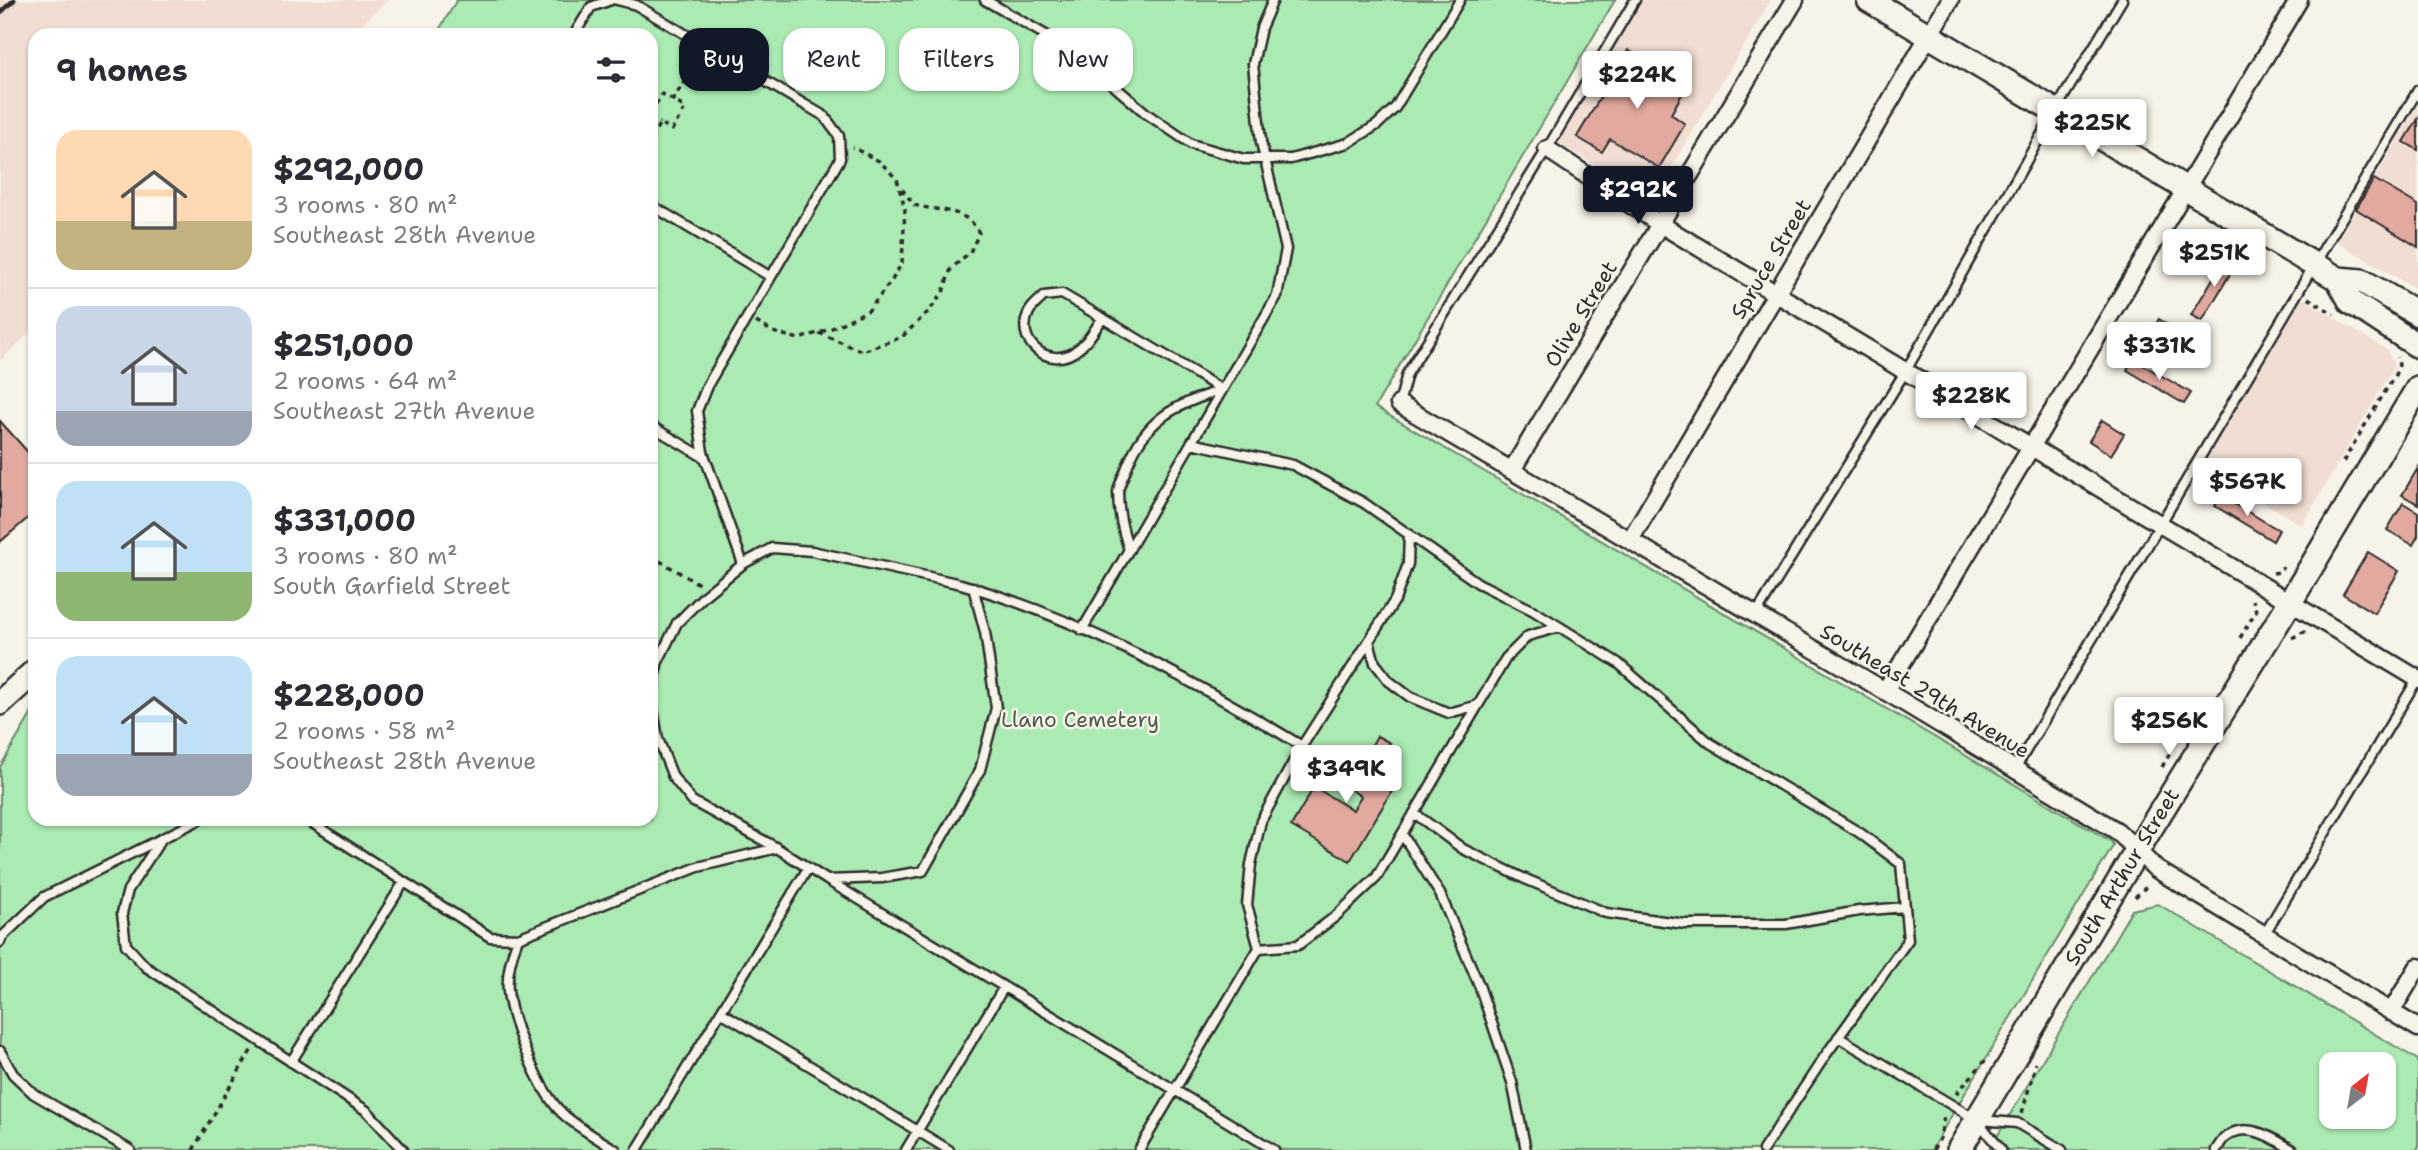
<!DOCTYPE html>
<html lang="en">
<head>
<meta charset="utf-8">
<style>
  :root { --surface:#fff; --page:#f7f7f7; --text:#2b2b33; --muted:#7c7c81; --line:#e1e1e2; --accent:#111827 }
  body { margin:0; font-family:"Shantell Sans",sans-serif; background:var(--page); color:var(--text); height:100vh; display:flex; flex-direction:column; font-size:26px; white-space:nowrap }
  * { box-sizing:border-box; margin:0 }
  p { font-size:23px; color:var(--muted) }
  .icon { flex:none; width:38px; height:38px; fill:none; stroke:currentColor; stroke-width:2; stroke-linecap:round; stroke-linejoin:round }
  .map { position:relative; flex:1; overflow:hidden }
  .drawer { position:absolute; left:28px; top:28px; width:630px; height:798px; display:flex; flex-direction:column; background:var(--surface); border-radius:21px; box-shadow:0 2px 5px #0004 }
  .drawer>* { flex:none }
  .top-card { position:absolute; left:679px; top:28px; width:665px; height:63px; display:flex; gap:14px }
  .needle { width:46px; rotate:31deg }
  .buttons { position:absolute; left:2319px; top:1052px; display:grid; gap:14px }
  .buttons a { display:grid; place-items:center; width:77px; height:77px; border-radius:14px; background:var(--surface); box-shadow:0 2px 5px #0004; font-size:35px }
  .price { position:absolute; translate:-50% -60px; padding:0 16px; border-radius:7px; background:#fff; color:#222; font-size:23px; line-height:46px; filter:drop-shadow(0 2px 4px #0008) }
  .price::after { content:''; position:absolute; left:50%; top:42px; width:21px; height:16px; margin-left:-10px; background:inherit; clip-path:polygon(0 0,100% 0,50% 100%) }
  .price.active { background:var(--accent); color:#fff }
  ul { padding:0; list-style:none }
  li { display:flex; align-items:center; gap:21px; height:175px; padding:0 28px }
  li+li { border-top:2px solid var(--line) }
  li span { display:grid; place-items:center; flex:none; width:196px; height:140px; border-radius:21px; color:#555 }
  li>.icon { margin-inline-start:auto }
  span .icon { width:84px; height:84px; fill:#fffc; stroke-width:1 }
  li b { font-size:30px }
  h2 { display:flex; justify-content:space-between; align-items:center; height:84px; padding:0 28px; font-size:30px }
  .chip { padding:0 24px; border-radius:21px; background:var(--surface); box-shadow:0 2px 5px #0004; font-size:24px; line-height:63px }
  .chip.active { background:var(--accent); color:#fff }
  .map>svg:first-child { display:block }
</style>
</head>
<body>
<div class="map">
<svg width="2418" height="1150" viewBox="0 0 2418 1150">
  <rect width="100%" height="100%" fill="#f7f3e8"/>
  <filter id="ink" filterUnits="userSpaceOnUse"><feTurbulence type="fractalNoise" baseFrequency=".0143" numOctaves="2"/><feDisplacementMap in="SourceGraphic" scale="14" xChannelSelector="R" yChannelSelector="G"/><feConvolveMatrix kernelMatrix="1 2 1 2 8 2 1 2 1" color-interpolation-filters="sRGB"/></filter>
  <g filter="url(#ink)">
    <path fill="#f1ddd2" d="M0,0H388L350,35H35V328L0,361Z
      M1642,0H1771L1655,194L1647,196L1558,143Z
      M2418,106V290L2337,242Z
      M2302,298L2387,350L2394,364L2393,369L2302,525L2203,466Z"/>
    <path fill="#abeab2" stroke="#6b8a6e" stroke-width="2" fill-rule="evenodd" d="M457,0H1615L1375,407L2112,842L2113,846L1931,1150H0V767L35,708V819H651V35H436Z
      M2158,904L2418,1060V1150H1989L2132,910ZM2331,1064H2384V1116H2331Z"/>
    <path fill="#e2a9a0" stroke="#2b2b2b" stroke-width="2" d="M1628,50L1687,85L1671,114L1685,124L1659,168L1610,139L1602,152L1577,137Z
      M2418,119V150L2404,142Z
      M2374,179L2418,205V247L2356,209Z
      M2226,257L2236,264L2202,321L2191,315Z
      M2159,319L2199,344L2191,356L2152,331Z
      M2133,359L2191,393L2184,404L2127,370Z
      M2102,420L2124,434L2111,455L2089,441Z
      M0,421L35,460V512L0,542Z
      M2418,468V504L2402,495Z
      M2221,496L2279,530L2273,541L2215,506Z
      M2403,503L2418,512V536L2413,545L2387,530Z
      M2368,552L2399,571L2374,613L2343,594Z
      M1377,736L1390,743L1371,774L1394,788L1350,861L1291,826L1314,787L1353,810L1361,796L1326,775L1338,755L1359,767Z"/>
    <g fill="none" stroke-linecap="round" stroke-linejoin="round">
      <g stroke="#2b2b2b" stroke-width="13">
        <path id="lane" d="M617,0L636,5L824,116L839,136L840,159L707,386L697,411L703,452L743,564
          M985,0L1049,37L1106,79L1147,114L1191,144L1244,159H1291L1348,143L1377,125L1395,108L1460,0
          M574,35L591,7L611,0
          M651,205L771,277
          M1103,318C1094,330 1087,344 1074,352C1048,369 1014,341 1029,312C1032,306 1039,301 1044,296L1062,294L1200,376L1222,390
          M1399,404L1407,374L1547,149L1635,0
          M651,426L705,458
          M1191,443L1293,465L1364,503L1478,583L1534,611L1618,663L1710,743L1860,833L1901,864L1908,940L1825,1056L1763,1150
          M1409,534L1408,564L1395,600L1302,746L1261,821L1251,864L1247,905L1259,948L1298,945L1336,916L1376,878L1506,658L1528,636L1560,627
          M1129,550C1123,531 1118,513 1118,492C1119,484 1124,475 1127,467C1145,419 1176,404 1222,390
          M973,587L985,632L996,708L980,770L923,871L882,878L827,880L777,848L692,801L673,777L658,739L652,703L657,664L677,623L705,595L743,564L772,548L812,551L961,584C1082,619 1195,682 1302,746
          M1756,614L1905,372L2055,111L2122,0
          M1082,630L1277,296L1286,249L1261,142L1253,64L1261,28L1273,0
          M1369,641L1375,663L1389,681L1410,697L1449,713L1478,705
          M2015,769L2418,90
          M1414,813L1463,849L1523,878L1606,913L1685,924H1786L1859,911L1905,907
          M306,819L490,937L518,938L698,867L777,848
          M1402,834L1440,894L1479,985L1512,1082L1526,1150
          M162,838L128,890L122,913L126,945L146,967L367,1111L403,1150
          M827,880L1274,1150
          M2264,935L2418,678
          M518,938C512,954 506,973 508,991C511,1023 539,1091 562,1113C575,1126 600,1140 616,1150
          M0,942L2,937L44,897L201,819
          M721,1012L949,1150
          M1838,1037L1977,1120L2001,1150
          M0,1051L13,1074L34,1094L130,1150
          M291,1062L404,882
          M1980,1120L2017,1123L2062,1150
          M637,1150L808,868
          M906,1150L1004,987
          M1139,1150L1259,948
          M2216,1150C2219,1146 2222,1139 2226,1137C2247,1120 2274,1139 2293,1150"/>
      </g>
      <g stroke="#2b2b2b" stroke-width="21">
        <path id="street" d="M1547,149L1660,224L2418,679
          M1399,404L1885,691L2117,831L2156,869L2418,1028
          M1512,470L1795,0
          M1630,540L1950,0
          M1885,691L2299,0
          M2391,1012L2418,967"/>
      </g>
      <g stroke="#2b2b2b" stroke-width="28">
        <g id="secondary">
          <path d="M1869,0L2338,279L2362,281L2418,314"/>
          <path d="M2338,279L2351,302L2418,346"/>
          <path d="M0,703L35,671"/>
          <path id="s1" d="M1959,1150L2147,834L2289,604L2418,388"/>
        </g>
      </g>
      <path stroke="#2b2b2b" stroke-width="3.5" stroke-dasharray="5 5" stroke-linecap="butt" d="M651,113L662,94L673,100
        M651,117L660,123
        M651,138L660,123L672,130L685,108L673,100L700,56
        M2308,298L2334,314
        M756,322L773,332L799,339L830,329L869,310L892,280L902,263L905,209L897,179L879,161L852,147
        M819,333L862,351L902,337L930,310L943,292L951,269L970,252L979,233C966,207 940,212 914,205L899,185
        M2343,462L2395,375L2399,365L2397,357
        M651,556L699,584
        M2273,573L2279,572L2283,567
        M2240,638L2256,611L2253,600
        M2292,638L2303,632L2308,633
        M2162,767L2172,750
        M2135,897L2146,887
        M1956,1094L1989,1056
        M2022,1113L2036,1063
        M193,1150L252,1049
        M1933,1150L1940,1138L1944,1116"/>
      <use href="#lane" stroke="#f7f3e8" stroke-width="8"/>
      <use href="#street" stroke="#f7f3e8" stroke-width="16"/>
      <use href="#secondary" stroke="#f7f3e8" stroke-width="23"/>
      <path stroke="#2b2b2b" stroke-width="5" d="M0,13L14,0"/>
    </g>
  </g>
  <g text-anchor="middle" dominant-baseline="central" stroke-width="5" stroke-linejoin="round" paint-order="stroke">
    <g font-size="21" fill="#2b2b2b" stroke="#f7f3e8">
      <text transform="translate(1771 259) rotate(-59)">Spruce Street</text>
      <text transform="translate(1581 314) rotate(-59)">Olive Street</text>
      <text transform="translate(1925 691) rotate(31)">Southeast 29th Avenue</text>
      <text stroke="none"><textPath href="#s1" startOffset="318">South Arthur Street</textPath></text>
    </g>
    <g font-size="21" fill="#4b5b4d" stroke="#f7f3e8">
      <text x="1080" y="720">Llano Cemetery</text>
    </g>
  </g>
</svg>
<div class="buttons">
<a><svg class="needle" viewBox="-14 -14 28 28"><path d="M0-13l5 13h-10z" fill="#e53935"/><path d="M0 13l5-13h-10z" fill="#7c7c81"/></svg></a>
</div>
<b class="price" style="left:1637px;top:111px">$224K</b>
<b class="price" style="left:2092px;top:159px">$225K</b>
<b class="price active" style="left:1638px;top:226px">$292K</b>
<b class="price" style="left:2214px;top:289px">$251K</b>
<b class="price" style="left:2159px;top:382px">$331K</b>
<b class="price" style="left:1971px;top:432px">$228K</b>
<b class="price" style="left:2247px;top:518px">$567K</b>
<b class="price" style="left:2169px;top:757px">$256K</b>
<b class="price" style="left:1346px;top:805px">$349K</b>
<div class="top-card">
<a class="chip active">Buy</a>
<a class="chip">Rent</a>
<a class="chip">Filters</a>
<a class="chip">New</a>
</div>
<section class="drawer">
<h2>9 homes<svg class="icon" aria-label="filters" viewBox="0 0 24 24"><path d="M4 7h16M4 17h16"/><circle cx="9" cy="7" r="2"/><circle cx="15" cy="17" r="2"/></svg></h2>
<ul>
<li><span style="background:linear-gradient(#ffd9b3 65%,#c2b280 0)"><svg class="icon" aria-label="home" viewBox="0 0 24 24"><path d="M3 11l9-7 9 7M6 9v11h12V9"/></svg></span><div><b>$292,000</b><p>3 rooms · 80 m²</p><p>Southeast 28th Avenue</p></div></li>
<li><span style="background:linear-gradient(#c9d6e8 75%,#9aa5b1 0)"><svg class="icon" aria-label="home" viewBox="0 0 24 24"><path d="M3 11l9-7 9 7M6 9v11h12V9"/></svg></span><div><b>$251,000</b><p>2 rooms · 64 m²</p><p>Southeast 27th Avenue</p></div></li>
<li><span style="background:linear-gradient(#bfe0f5 65%,#8fb573 0)"><svg class="icon" aria-label="home" viewBox="0 0 24 24"><path d="M3 11l9-7 9 7M6 9v11h12V9"/></svg></span><div><b>$331,000</b><p>3 rooms · 80 m²</p><p>South Garfield Street</p></div></li>
<li><span style="background:linear-gradient(#bfe0f5 70%,#9aa5b1 0)"><svg class="icon" aria-label="home" viewBox="0 0 24 24"><path d="M3 11l9-7 9 7M6 9v11h12V9"/></svg></span><div><b>$228,000</b><p>2 rooms · 58 m²</p><p>Southeast 28th Avenue</p></div></li>
</ul>
</section>
</div>
</body>
</html>
